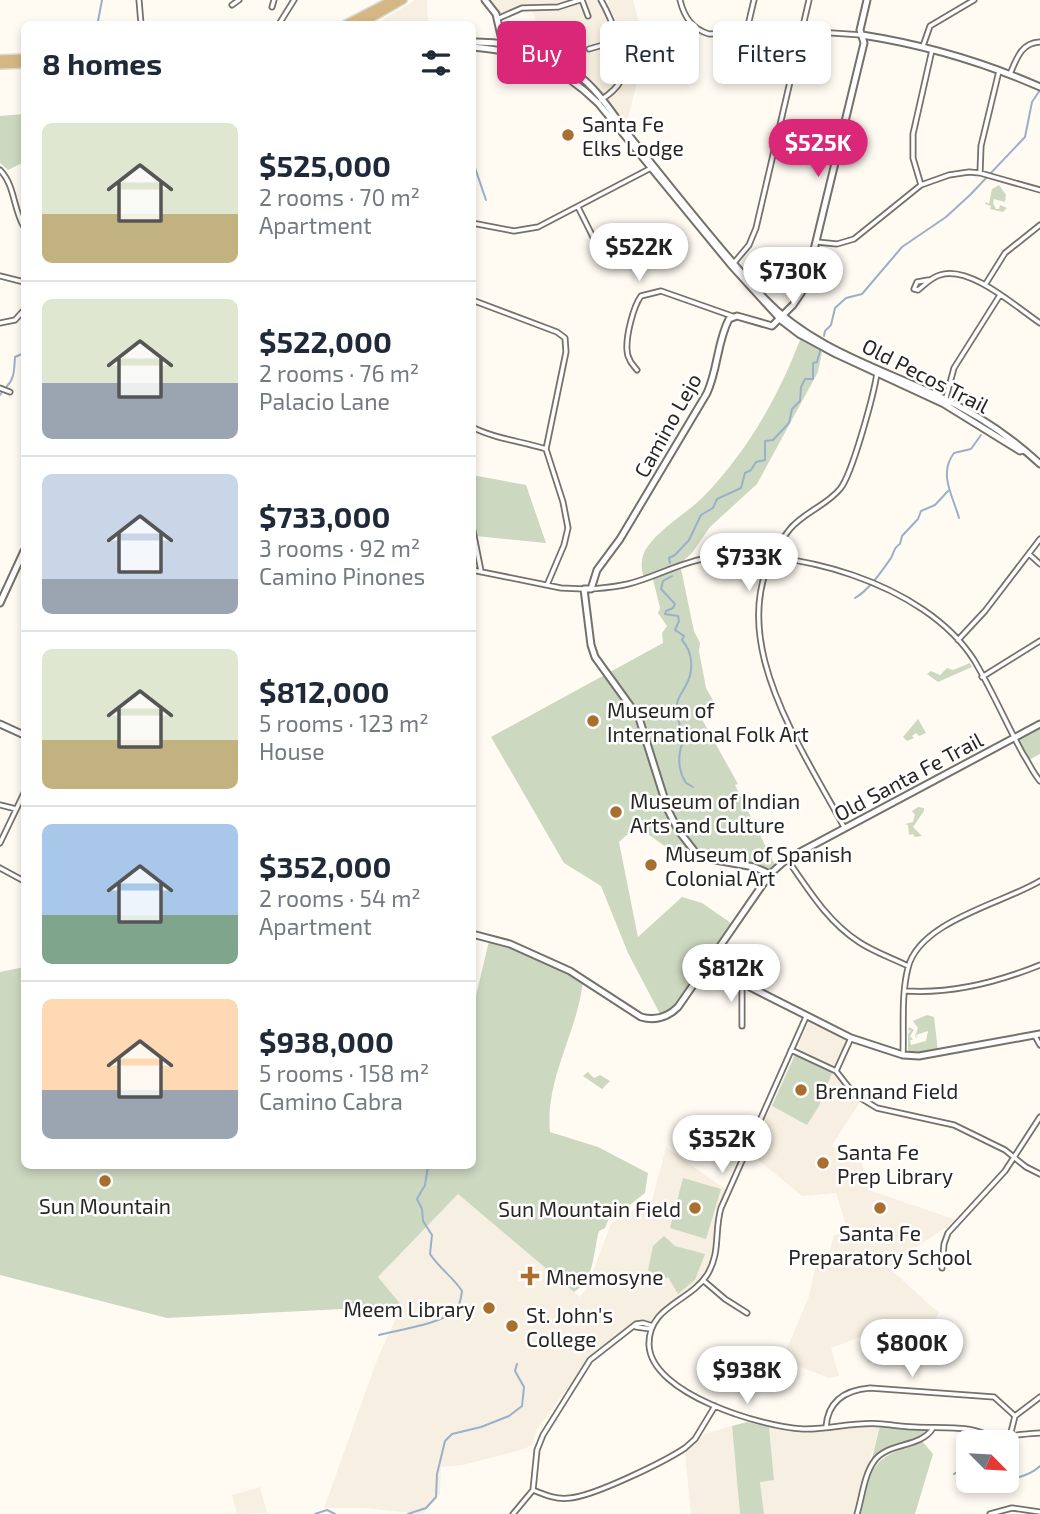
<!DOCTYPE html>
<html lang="en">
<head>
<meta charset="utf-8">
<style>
  :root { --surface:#fff; --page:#f6f6f7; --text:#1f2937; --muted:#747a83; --line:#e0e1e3; --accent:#db2777 }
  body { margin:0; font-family:"Exo 2",sans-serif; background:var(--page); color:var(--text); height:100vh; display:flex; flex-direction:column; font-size:26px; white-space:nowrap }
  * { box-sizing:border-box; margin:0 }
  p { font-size:23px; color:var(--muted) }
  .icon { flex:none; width:38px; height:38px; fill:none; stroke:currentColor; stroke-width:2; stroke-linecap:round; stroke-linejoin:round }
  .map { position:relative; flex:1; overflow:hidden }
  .sheet { position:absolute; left:21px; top:21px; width:455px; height:1148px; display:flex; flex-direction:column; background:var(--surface); border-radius:10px; box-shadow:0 4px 10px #0003 }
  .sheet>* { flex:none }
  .banner { position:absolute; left:497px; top:21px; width:438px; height:63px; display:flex; gap:14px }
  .needle { width:46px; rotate:114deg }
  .controls { position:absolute; left:956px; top:1430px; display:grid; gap:14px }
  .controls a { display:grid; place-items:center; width:63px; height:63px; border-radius:10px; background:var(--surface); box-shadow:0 4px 10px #0003; font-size:35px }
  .price { position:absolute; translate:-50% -60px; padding:0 16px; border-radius:24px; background:#fff; color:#222; font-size:23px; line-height:46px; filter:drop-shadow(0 2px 4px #0008) }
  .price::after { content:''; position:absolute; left:50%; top:42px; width:21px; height:16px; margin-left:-10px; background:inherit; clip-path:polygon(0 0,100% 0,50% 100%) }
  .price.selected { background:var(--accent); color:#fff }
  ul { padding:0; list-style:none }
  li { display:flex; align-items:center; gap:21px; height:175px; padding:0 21px }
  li+li { border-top:2px solid var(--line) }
  li span { display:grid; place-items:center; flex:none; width:196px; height:140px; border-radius:10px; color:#555 }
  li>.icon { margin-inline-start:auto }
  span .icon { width:84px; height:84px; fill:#fffc; stroke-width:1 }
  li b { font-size:30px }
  h2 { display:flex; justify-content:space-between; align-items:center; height:84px; padding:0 21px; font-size:30px }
  .pill { padding:0 24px; border-radius:10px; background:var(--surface); box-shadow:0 4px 10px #0003; font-size:24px; line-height:63px }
  .pill.selected { background:var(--accent); color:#fff }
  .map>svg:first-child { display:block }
</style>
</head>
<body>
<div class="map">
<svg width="1040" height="1514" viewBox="0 0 1040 1514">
  <rect width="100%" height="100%" fill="#fffbf3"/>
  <path fill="#f7efe1" d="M415,0H427L428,24H376Z
    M491,0H604V11L609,0H633L646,49L626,125L593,84L573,67L547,52L532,11L500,14Z
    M809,1021L848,1039L833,1072L849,1092L860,1102L831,1147L859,1153L869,1190L956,1220L888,1267L939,1313L918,1344L868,1363L860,1337L831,1348L839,1376L829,1378L782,1360L808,1299L817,1261L826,1263L834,1235L848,1232L836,1193L802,1196L750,1153Z
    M666,1147L726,1190L715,1212V1244L710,1263L695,1285L665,1305L650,1322L642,1321L623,1331L595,1351L537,1429L532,1445L524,1449L463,1465L441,1467L440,1494L423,1514L363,1508H324L378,1357L402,1306L377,1278L458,1194L580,1297L586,1290L611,1224L625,1214L652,1201Z
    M732,1426L740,1514H691L685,1453L705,1434Z
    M858,1426H880L854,1514H764L760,1481L774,1479L769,1427L800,1432Z
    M260,1487L267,1513L237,1514L232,1495Z"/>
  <path fill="#cdd8c1" d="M24,114V162L8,170L0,163V116Z
    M999,185L1006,195L1005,202L994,199L993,203L996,209H999L1000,205L1007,208L1003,212L990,209L991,206L985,204L986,202L989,204L992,189Z
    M800,340L822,352L818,372L757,484L710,527L692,553L680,564L694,631L700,643L699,651L706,688L715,704L699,714L738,784L735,785L775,865L768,870L754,864L704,857L701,863L670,850L637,826L619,842L638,937L682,897L702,903L731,923L674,1008L661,1016L628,953L601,886L564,863L491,737L663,643L662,633L667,626L658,613L660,608L652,575L644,577C640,568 641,555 648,546C663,526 686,514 704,496C748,450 777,399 800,340Z
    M472,475L526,485L546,543L476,536L473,516Z
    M970,663L972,667L938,682L927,674L931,671L940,675L947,668L953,670Z
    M918,719L926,733L919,736L916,733L912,736L914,738L907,741L903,737Z
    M1040,727V754L1029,760L1018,741V738Z
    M918,807L924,808V811L913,827L922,836L915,837L913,834L909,835L908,825L905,824L913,822L915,815L912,811Z
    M489,941L511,947L583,982C577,1033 545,1079 550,1132L598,1147L648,1173L645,1193L622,1211L611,1213L605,1228L599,1231C593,1253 595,1279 574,1292L458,1194L378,1277L402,1306L167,1318L0,1275V972L24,967V1166H472L473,1008Z
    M927,1015L934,1017L938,1051L913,1055L908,1050V1034L911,1030L908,1031L909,1027L914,1030L910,1036L913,1040H910L911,1045L926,1041L928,1031L916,1035L917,1039L915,1036L918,1028L913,1021Z
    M795,1055L832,1073L819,1106L807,1125L772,1106Z
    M588,1072L594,1078L600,1075L610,1081L602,1089L583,1076Z
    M683,1178L721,1189L706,1239L670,1228Z
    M664,1236L675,1246L705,1254L695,1280L678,1294L668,1277L663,1279L648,1270L653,1246Z
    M747,1422L769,1427L774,1480L760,1482L764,1514H740L732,1426Z
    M880,1426L925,1430L927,1433L880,1452L871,1462Z
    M922,1441L933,1454L915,1514H860C874,1463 869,1460 922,1441Z"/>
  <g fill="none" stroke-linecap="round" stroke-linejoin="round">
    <path stroke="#9ab0ca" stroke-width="2" d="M95,24L98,21L102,0
      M472,159L486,200
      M824,336L825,331L831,325L835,308L846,298L862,294L902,247L946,217L970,195L1025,137L1032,102L1040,90
      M7,386C15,378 14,368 15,357L24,353
      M0,395L2,392
      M959,518C953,496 938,474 954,453L971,449L981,435
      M670,563L669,558L675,555L689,540L701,515L713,508L717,499L741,488L745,473L751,470L756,462L765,460V441L773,440L789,423L792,409L800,401L801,387L805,379H813V363L817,362L820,351
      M672,576L663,581L661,589L675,604L673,608L666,611L665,614L678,616L679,621L675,630L684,636L682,640C693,652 694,671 686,685C683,692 678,696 677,704C675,717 683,728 682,741C682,749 681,744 680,752C678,762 680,774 686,783L693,787
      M855,598C869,590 882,571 891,558C895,551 893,548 900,544L902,536L918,519L921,511L935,505L948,491
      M379,1335C397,1330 441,1324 454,1311C460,1306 461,1298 462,1291C453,1277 440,1269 430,1254L432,1235L423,1221L422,1209L417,1199L425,1185L428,1166
      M954,1474L965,1468L968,1471
      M1006,1475L1011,1479C1021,1477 1033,1473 1040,1466
      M315,1514L327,1510L335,1514
      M408,1514L426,1508L436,1497L437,1474L445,1441L452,1434L481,1427L509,1416L522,1406L524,1387L515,1371L517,1364"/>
    <g stroke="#74716a" stroke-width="7">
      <path id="street" d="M139,0L141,24
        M582,0L588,16
        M601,0C611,18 629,60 621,80C617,89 608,95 601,100
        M680,0C684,17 692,29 709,34L802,31L862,35
        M232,5L239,0
        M272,7L274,0
        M497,19L522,8L558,7L580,0
        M279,24L294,0
        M750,34L749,21L754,0
        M923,46L930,26L974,0
        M589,49L617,41
        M1010,74C1017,58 1021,43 1040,42
        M0,170C15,185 13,209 24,227
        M980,173L981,146L999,71
        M921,185L913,158V134L932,50
        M578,207L594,239L595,247
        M472,223L514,231L538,227L653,167
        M817,242L837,244L854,239L921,185L949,175L969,172L980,173L1040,190
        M733,264L749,245L756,228L809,0
        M0,276L24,282
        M928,280L917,282L914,289L918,290C926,284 930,278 940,275C970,265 1016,307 1040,323
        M985,285L1005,253L1040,225
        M472,300L557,332L565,338L566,352L546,449L563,502L568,528L564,545L547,585
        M0,323L15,320L24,310
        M637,370C632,364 627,358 627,350C626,336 633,307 641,296L661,291L732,316
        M0,388L10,392
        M945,401L954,368L1000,295
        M472,427C495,439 521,441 546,449
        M472,526L481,571
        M1029,554L1040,564
        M472,570L561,588L584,589
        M591,589C603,588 616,587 628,584C653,578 677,564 703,559C789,544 925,583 974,660C992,690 1006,723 1023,754C1029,763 1033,773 1040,781
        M958,640L985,611L1040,539
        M982,677L1040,641
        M0,805L16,809
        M844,827C798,741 712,622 790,529C804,512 826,506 840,489C852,475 874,394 877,373
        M0,843L24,793
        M787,859C808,889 827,921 859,942C874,952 892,958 908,966
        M0,868L24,881
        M742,983V1026
        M906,991C952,994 998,982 1040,965
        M806,1017L721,1208C714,1231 721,1253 707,1275C690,1302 648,1306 649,1345C651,1394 762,1427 803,1429C829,1430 855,1421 882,1424C893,1425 903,1427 914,1427C931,1428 950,1427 967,1429C978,1430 987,1436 998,1436C1012,1437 1026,1433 1040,1433
        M1035,1036L1040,1045
        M791,1050L836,1071L854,1094L877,1108L954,1125L1005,1150L1026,1167L1040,1174
        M903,1055C904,1027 901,995 908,968C919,921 1004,903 1040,881
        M836,1071L851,1038
        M942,1268L944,1244L948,1233L1005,1171L1040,1117
        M704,1281L725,1299L747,1313
        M636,1327L651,1329
        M826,1427C828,1400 846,1390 870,1388L994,1397L1015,1416
        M1010,1436L1015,1416L1040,1397
        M533,1490C545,1495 557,1500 570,1498C594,1496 664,1462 685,1448L695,1439L715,1406
        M513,1514L533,1490L537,1450L543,1435L590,1360L636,1324L643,1323L653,1326
        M857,1514C862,1498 864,1474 875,1460C889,1442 921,1448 933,1428
        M990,1514L1012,1508L1040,1512"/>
    </g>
    <g stroke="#74716a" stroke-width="9">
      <path id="secondary" d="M485,0L496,14L501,36L509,42
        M862,35C926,45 981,61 1040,87
        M472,42C511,41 546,52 577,74C601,92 616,120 635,143C677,195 719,249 764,298C810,347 876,367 934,394C972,411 1010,436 1040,464
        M472,47C525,51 560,66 598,103L731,265L782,321L799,334L836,354L944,404L1020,451L1024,450
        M0,603L24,551
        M0,724L24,735
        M770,874L754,867L699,857L678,830L668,810L639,718L595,657L591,645L584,589H591L597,570L620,539L707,393C718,369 717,342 729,319L737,316L772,326L793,305L805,287L864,43L860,30L867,0
        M472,934L510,944L570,971L641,1017C655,1021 667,1018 678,1007L770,874L787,859L1040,724
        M715,953L730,973L742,983L851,1038L903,1055L919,1056L1040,1034"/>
    </g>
    <g stroke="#d8d8d7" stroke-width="10">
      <path id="primary" d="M346,24L392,0
        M361,24L403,0
        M0,59L24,58
        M0,65L24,64"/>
    </g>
    <use href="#street" stroke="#fff" stroke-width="3.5"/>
    <use href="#secondary" stroke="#fff" stroke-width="5"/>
    <use href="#primary" stroke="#d4b783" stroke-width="7"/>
  </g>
  <g fill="#a96f2e" stroke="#fff" stroke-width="2.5">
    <circle cx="568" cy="135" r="7"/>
    <circle cx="593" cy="721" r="7"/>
    <circle cx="616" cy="812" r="7"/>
    <circle cx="651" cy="865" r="7"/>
    <circle cx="801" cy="1090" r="7"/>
    <circle cx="823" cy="1163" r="7"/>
    <circle cx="105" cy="1181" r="7"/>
    <circle cx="695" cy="1208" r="7"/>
    <circle cx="880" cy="1208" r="7"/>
    <path d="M526.5 1265.5h7v7h7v7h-7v7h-7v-7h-7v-7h7z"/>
    <circle cx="489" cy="1308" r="7"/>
    <circle cx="512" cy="1326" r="7"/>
  </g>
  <g text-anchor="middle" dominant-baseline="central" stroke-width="5" stroke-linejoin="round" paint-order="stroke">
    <g font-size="21" fill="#282623" stroke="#fff" text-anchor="start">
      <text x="582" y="123">Santa Fe<tspan x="582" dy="24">Elks Lodge</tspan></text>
      <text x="607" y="709">Museum of<tspan x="607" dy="24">International Folk Art</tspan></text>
      <text x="630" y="800">Museum of Indian<tspan x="630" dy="24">Arts and Culture</tspan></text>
      <text x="665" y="853">Museum of Spanish<tspan x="665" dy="24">Colonial Art</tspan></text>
      <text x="815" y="1090">Brennand Field</text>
      <text x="837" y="1151">Santa Fe<tspan x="837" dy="24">Prep Library</tspan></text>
      <text x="105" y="1205" text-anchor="middle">Sun Mountain</text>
      <text x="681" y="1208" text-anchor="end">Sun Mountain Field</text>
      <text x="880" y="1232" text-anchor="middle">Santa Fe<tspan x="880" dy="24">Preparatory School</tspan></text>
      <text x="546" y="1276">Mnemosyne</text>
      <text x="475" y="1308" text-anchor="end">Meem Library</text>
      <text x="526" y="1314">St. John's<tspan x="526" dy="24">College</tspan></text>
    </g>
    <g font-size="21" fill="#282623" stroke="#fff">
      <text transform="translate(926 375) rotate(27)">Old Pecos Trail</text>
      <text transform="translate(667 425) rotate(-61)">Camino Lejo</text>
      <text transform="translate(908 776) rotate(-28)">Old Santa Fe Trail</text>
    </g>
  </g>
</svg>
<div class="controls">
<a><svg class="needle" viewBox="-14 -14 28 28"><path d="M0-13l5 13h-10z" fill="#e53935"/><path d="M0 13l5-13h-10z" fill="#747a83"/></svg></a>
</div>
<b class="price selected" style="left:818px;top:179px">$525K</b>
<b class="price" style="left:639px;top:283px">$522K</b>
<b class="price" style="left:793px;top:307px">$730K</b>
<b class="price" style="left:749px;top:593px">$733K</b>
<b class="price" style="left:731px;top:1004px">$812K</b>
<b class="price" style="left:722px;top:1175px">$352K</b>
<b class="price" style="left:912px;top:1379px">$800K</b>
<b class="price" style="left:747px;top:1406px">$938K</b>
<div class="banner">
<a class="pill selected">Buy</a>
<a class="pill">Rent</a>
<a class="pill">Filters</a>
</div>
<section class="sheet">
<h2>8 homes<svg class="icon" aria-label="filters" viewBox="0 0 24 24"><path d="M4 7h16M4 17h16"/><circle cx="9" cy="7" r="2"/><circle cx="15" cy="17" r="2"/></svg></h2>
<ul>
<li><span style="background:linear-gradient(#dfe7d0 65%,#c2b280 0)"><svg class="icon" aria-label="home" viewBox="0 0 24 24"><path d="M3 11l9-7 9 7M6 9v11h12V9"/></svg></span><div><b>$525,000</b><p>2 rooms · 70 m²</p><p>Apartment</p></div></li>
<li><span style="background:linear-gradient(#dfe7d0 60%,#9aa5b1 0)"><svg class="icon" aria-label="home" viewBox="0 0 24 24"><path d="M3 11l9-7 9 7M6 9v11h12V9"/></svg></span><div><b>$522,000</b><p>2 rooms · 76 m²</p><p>Palacio Lane</p></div></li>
<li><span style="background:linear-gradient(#c9d6e8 75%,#9aa5b1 0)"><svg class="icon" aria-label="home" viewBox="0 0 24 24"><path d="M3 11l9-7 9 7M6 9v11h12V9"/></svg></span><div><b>$733,000</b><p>3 rooms · 92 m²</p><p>Camino Pinones</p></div></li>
<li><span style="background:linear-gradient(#dfe7d0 65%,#c2b280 0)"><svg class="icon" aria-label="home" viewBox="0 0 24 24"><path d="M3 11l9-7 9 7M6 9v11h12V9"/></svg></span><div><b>$812,000</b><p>5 rooms · 123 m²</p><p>House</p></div></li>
<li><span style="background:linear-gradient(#a9c7e8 65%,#7fa58c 0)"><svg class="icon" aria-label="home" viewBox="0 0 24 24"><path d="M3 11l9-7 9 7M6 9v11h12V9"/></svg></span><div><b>$352,000</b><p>2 rooms · 54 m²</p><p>Apartment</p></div></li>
<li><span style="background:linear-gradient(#ffd9b3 65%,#9aa5b1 0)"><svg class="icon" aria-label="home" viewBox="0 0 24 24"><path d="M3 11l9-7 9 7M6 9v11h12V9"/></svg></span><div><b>$938,000</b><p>5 rooms · 158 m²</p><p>Camino Cabra</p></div></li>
</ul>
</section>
</div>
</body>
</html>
